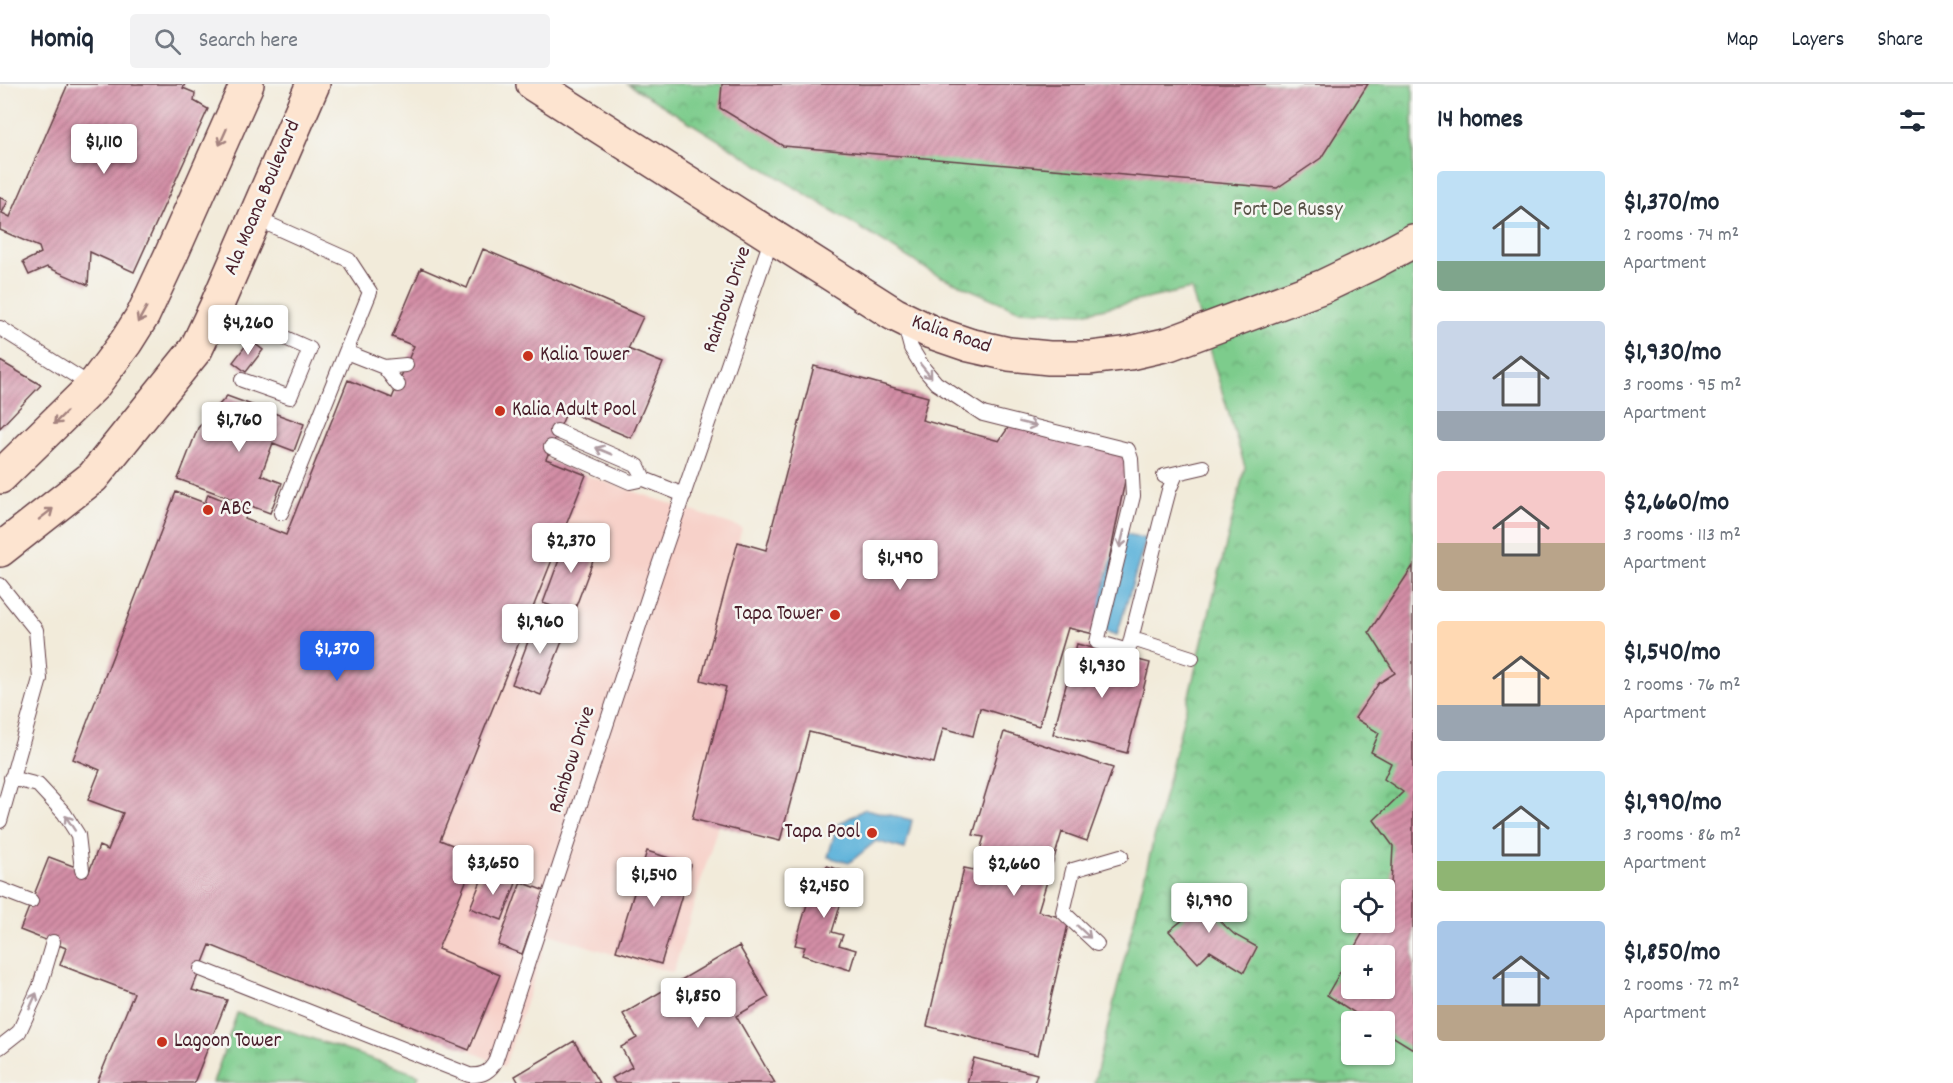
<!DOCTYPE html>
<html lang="en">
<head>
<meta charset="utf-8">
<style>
  :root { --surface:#fff; --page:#f2f2f3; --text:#1f2937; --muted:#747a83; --line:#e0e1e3; --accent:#2563eb }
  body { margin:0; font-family:Dekko,sans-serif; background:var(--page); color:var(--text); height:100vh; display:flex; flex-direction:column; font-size:22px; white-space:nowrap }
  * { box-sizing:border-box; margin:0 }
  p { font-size:20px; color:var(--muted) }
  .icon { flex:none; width:33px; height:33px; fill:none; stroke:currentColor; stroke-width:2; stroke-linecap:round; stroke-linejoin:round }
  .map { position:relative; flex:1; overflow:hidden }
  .details { display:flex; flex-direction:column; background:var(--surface); width:540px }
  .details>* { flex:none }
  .fabs { position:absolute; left:1341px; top:795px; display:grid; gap:12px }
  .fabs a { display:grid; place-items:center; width:54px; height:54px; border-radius:6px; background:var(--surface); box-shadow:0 2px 4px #0004; font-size:30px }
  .price { position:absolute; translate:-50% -51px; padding:0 14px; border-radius:6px; background:#fff; color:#222; font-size:20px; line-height:39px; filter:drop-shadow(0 2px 3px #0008) }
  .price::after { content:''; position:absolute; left:50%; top:36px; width:18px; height:14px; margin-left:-9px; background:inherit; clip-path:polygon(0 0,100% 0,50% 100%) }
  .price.selected { background:var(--accent); color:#fff }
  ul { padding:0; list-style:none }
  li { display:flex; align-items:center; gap:18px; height:150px; padding:0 24px }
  li span { display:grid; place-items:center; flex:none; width:168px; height:120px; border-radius:6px; color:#555 }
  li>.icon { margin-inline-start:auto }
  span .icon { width:72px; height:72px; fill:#fffc; stroke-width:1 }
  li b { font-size:26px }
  h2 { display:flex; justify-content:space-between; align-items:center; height:72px; padding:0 24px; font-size:26px }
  header { display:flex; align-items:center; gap:36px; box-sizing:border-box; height:84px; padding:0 30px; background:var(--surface); border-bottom:2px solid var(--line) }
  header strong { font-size:28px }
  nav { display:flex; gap:33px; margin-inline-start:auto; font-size:21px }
  .search { width:420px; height:54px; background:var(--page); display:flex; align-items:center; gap:15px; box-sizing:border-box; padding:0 21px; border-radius:6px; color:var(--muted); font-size:22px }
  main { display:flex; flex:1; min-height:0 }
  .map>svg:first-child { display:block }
</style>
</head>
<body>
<header>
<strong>Homiq</strong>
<div class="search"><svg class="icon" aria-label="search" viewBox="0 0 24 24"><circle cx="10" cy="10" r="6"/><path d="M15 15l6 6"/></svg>Search here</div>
<nav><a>Map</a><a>Layers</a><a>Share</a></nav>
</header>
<main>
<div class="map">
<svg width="1413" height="999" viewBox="0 0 1413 999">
  <defs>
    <pattern id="grass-tufts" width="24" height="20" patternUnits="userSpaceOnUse" patternTransform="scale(1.5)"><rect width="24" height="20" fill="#7dcc8c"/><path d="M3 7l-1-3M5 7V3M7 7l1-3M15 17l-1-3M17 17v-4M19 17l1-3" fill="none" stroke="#68a573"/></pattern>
    <pattern id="park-crowns" width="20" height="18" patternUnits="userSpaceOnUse" patternTransform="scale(1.5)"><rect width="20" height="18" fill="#7dcc8c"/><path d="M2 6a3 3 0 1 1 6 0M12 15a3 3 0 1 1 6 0" fill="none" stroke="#68a573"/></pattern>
    <pattern id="building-hatch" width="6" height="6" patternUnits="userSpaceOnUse" patternTransform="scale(1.5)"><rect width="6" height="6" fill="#d38ea6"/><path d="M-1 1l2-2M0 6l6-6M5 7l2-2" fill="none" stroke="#ad7387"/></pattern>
  </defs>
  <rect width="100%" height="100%" fill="#f6f6f2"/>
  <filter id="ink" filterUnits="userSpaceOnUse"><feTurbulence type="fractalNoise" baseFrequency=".0167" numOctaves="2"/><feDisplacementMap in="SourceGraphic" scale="12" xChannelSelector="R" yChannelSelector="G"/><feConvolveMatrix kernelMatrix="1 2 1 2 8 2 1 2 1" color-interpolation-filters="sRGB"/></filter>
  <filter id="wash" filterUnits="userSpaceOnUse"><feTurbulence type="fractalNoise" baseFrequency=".008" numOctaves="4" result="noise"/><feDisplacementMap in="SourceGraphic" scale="24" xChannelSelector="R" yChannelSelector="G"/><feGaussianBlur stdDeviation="1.35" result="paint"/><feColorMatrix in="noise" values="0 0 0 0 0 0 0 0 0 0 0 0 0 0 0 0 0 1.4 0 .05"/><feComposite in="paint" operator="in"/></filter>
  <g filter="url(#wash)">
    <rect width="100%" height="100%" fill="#f2ebda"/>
    <path fill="#f7d1c9" d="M586,391L742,444L701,596L726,603L692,734L718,741L673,889L549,850L504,983L469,966L370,926L440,756Z"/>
    <path fill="url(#grass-tufts)" stroke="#64765c" stroke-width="1.5" d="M237,929L419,991L416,999H213Z"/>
    <path fill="url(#park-crowns)" stroke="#64765c" stroke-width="1.5" fill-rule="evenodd" d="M628,0H1413V999H1094L1245,383L1191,205L1083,229L1018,226L933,189ZM1352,806H1384V838H1352ZM1352,872H1384V904H1352ZM1352,938H1384V970H1352Z"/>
    <path fill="#5eb3da" stroke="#546982" stroke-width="1.5" d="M1120,448L1146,455L1117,551L1092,543Z
      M865,725L912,736L905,765L876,757L849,779L828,773L837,741Z"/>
    <g id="blocks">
      <path fill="url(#building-hatch)" fill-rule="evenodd" d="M68,0H185L183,4L195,9L194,17L208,25L134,188L90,168L88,201L47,183L29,191L23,178L41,169L39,163L0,146V113L8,117L2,129L10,133Z
        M722,0H1368L1321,74L1277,104L783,62L720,24Z
        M483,165L643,233L628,265L663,279L631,354L567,327L546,375L586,391L440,756L477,771L438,865L500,891L469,966L210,861L192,906L227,916L194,999H97L134,909L60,881L66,864L20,846L49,773L89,788L99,762L108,766L123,729L88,716L100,686L73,675L176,408L205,419L208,410L248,426L245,435L286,451L348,296L392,314L414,262L392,253L421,184L467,204Z
        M250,256L263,266L246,288L233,278Z
        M0,277L41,301L0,344Z
        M814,282L928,313L922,336L999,357L1010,341L1118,366L1126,375V392L1094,550L1068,544L1039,642L980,624L973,652L943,644L934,679L809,648L780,757L692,735L726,603L701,596L738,458L766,466Z
        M227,312L304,340L294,367L273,359L261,391L282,399L270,429L178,395L198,344Z
        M569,449L599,461L573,530L543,519Z
        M1413,482V965L1384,947V938H1369L1327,911L1369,838H1384V813L1391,802L1393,762L1374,736L1403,708L1384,695L1391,679L1371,668L1379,649L1355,634L1379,599L1395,589L1369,548ZM1352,872H1384V904H1352Z
        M538,531L568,542L541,611L512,600Z
        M1077,560L1150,579L1127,669L1053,650Z
        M1004,648L1113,684L1087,757L1062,748L1038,827L1069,836L1038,971L927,942L964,784L974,786L984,753L973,751Z
        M647,767L691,781L661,880L616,867Z
        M827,782L850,789L832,848L843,851L839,861L856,866L850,886L802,871L805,863L795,861L808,817L801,814L808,789L823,793Z
        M485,787L516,799L502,836L470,824Z
        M521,798L545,807L522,870L498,861Z
        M1197,806L1207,824L1224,841L1235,851L1257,863L1244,888L1210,867L1198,879L1169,847L1185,834L1175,810Z
        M739,862L769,913L736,932L775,999H615L612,994L632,983L621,963L637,954L623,930Z
        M574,957L599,999H519L515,992Z
        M974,974L1037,990L1034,999H967Z"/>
    </g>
  </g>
  <g filter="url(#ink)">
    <use href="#blocks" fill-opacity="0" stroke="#633e45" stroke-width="1.5"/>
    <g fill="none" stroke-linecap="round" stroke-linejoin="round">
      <g stroke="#633e45" stroke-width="16">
        <path id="lane" d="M255,134L349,176L370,208L281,429
          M216,223L310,265L290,313L242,296
          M904,238L911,264L924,285L936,299L983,330L1128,366L1131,375L1133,412L1097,558L1128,567L1160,440L1169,406L1176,390
          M0,244L92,302
          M346,268L384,283L398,301
          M384,283L406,281
          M557,347L638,382L644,395
          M551,363L630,398L644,395L684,411
          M1164,392L1203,383
          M0,501L36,546L40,595L0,737
          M1139,557L1192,574
          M11,694L38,701L64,729L78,751L82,786
          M0,805L31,817
          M1097,860L1063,828L1073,786L1121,772
          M201,885L469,991C481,992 489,989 495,978L657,487L772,153
          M0,963L19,948L40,902L53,858"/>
      </g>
      <g stroke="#633e45" stroke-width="36">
        <path id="secondary" d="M533,0L894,230L931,248L969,261L1009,270L1049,274H1090L1130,269L1169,260L1324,202L1372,179L1413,157
          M0,393L93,302L126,258L143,231L171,171L247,0
          M0,466L93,393L196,265L216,223L313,0"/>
      </g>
      <use href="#lane" stroke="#fff" stroke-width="14"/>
      <use href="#secondary" stroke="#fde4d0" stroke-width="33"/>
    </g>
    <defs><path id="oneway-shaft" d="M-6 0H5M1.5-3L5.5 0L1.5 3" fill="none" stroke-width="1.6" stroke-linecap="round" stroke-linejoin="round" transform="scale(1.5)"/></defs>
    <g stroke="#a4827e">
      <use href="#oneway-shaft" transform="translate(223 53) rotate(114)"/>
      <use href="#oneway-shaft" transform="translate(142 231) rotate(119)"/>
      <use href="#oneway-shaft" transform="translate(60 334) rotate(135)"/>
      <use href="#oneway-shaft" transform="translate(46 430) rotate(-38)"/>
    </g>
    <g stroke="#ae9aa0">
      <use href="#oneway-shaft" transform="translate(926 287) rotate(51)"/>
      <use href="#oneway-shaft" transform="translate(1028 340) rotate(14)"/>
      <use href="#oneway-shaft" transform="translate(604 367) rotate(-157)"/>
      <use href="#oneway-shaft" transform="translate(1122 455) rotate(104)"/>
      <use href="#oneway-shaft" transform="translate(70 739) rotate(-123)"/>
      <use href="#oneway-shaft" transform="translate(1084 848) rotate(43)"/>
      <use href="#oneway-shaft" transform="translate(33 917) rotate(-66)"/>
    </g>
  </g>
  <g fill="#c8321e" stroke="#f6f6f2" stroke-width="2">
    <circle cx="528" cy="272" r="6"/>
    <circle cx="500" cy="327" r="6"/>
    <circle cx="208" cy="426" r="6"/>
    <circle cx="835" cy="531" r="6"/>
    <circle cx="872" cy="749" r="6"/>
    <circle cx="162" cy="958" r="6"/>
  </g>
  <g text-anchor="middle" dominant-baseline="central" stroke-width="5" stroke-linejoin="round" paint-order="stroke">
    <g font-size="21" fill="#4a1f2b" stroke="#f6f6f2">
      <text transform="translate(263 114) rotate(-67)">Ala Moana Boulevard</text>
      <text transform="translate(728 216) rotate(-71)">Rainbow Drive</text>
      <text transform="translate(951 251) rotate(19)">Kalia Road</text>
      <text transform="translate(573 676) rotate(-72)">Rainbow Drive</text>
    </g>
    <g font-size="21" fill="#595348" stroke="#f6f6f2">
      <text x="1288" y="127">Fort De Russy</text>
    </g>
    <g font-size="21" fill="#4a1f2b" stroke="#f6f6f2" text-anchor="start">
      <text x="540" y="272">Kalia Tower</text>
      <text x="512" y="327">Kalia Adult Pool</text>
      <text x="220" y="426">ABC</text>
      <text x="823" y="531" text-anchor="end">Tapa Tower</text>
      <text x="860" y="749" text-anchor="end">Tapa Pool</text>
      <text x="174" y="958">Lagoon Tower</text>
    </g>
  </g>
</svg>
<div class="fabs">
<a><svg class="icon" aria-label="locate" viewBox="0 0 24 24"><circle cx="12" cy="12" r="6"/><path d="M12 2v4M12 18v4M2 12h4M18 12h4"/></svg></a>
<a>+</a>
<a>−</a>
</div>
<b class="price" style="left:104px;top:91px">$1,110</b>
<b class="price" style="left:248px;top:272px">$4,260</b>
<b class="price" style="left:239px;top:369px">$1,760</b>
<b class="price" style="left:571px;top:490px">$2,370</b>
<b class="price" style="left:900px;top:507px">$1,490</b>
<b class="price" style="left:540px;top:571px">$1,960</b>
<b class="price selected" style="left:337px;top:598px">$1,370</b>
<b class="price" style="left:1102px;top:615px">$1,930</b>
<b class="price" style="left:493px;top:812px">$3,650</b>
<b class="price" style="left:1014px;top:813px">$2,660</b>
<b class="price" style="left:654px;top:824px">$1,540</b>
<b class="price" style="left:824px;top:835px">$2,450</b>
<b class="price" style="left:1209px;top:850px">$1,990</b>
<b class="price" style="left:698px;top:945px">$1,850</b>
</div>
<section class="details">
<h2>14 homes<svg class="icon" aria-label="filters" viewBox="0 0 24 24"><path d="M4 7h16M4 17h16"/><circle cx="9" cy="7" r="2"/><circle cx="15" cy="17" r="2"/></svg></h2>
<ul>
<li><span style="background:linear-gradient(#bfe0f5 75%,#7fa58c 0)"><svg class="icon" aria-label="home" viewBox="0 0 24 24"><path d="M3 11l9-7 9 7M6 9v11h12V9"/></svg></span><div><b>$1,370/mo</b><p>2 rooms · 74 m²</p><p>Apartment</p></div></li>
<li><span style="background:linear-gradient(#c9d6e8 75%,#9aa5b1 0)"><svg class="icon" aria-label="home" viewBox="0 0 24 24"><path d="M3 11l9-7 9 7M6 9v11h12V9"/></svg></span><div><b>$1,930/mo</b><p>3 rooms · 95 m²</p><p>Apartment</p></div></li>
<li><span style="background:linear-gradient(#f6c9c9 60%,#b9a48a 0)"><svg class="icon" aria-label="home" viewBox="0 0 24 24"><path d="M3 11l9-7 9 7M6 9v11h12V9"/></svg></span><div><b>$2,660/mo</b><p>3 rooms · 113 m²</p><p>Apartment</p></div></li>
<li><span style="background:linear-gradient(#ffd9b3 70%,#9aa5b1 0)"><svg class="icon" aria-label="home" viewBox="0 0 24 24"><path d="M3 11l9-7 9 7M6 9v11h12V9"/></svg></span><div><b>$1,540/mo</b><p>2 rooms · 76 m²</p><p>Apartment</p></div></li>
<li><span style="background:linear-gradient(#bfe0f5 75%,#8fb573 0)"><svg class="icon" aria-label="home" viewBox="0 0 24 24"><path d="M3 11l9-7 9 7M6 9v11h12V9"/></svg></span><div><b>$1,990/mo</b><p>3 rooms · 86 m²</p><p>Apartment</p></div></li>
<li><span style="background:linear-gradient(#a9c7e8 70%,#b9a48a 0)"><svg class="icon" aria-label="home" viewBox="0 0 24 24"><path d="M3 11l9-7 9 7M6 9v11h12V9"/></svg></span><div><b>$1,850/mo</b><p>2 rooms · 72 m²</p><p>Apartment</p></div></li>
</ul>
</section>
</main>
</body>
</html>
